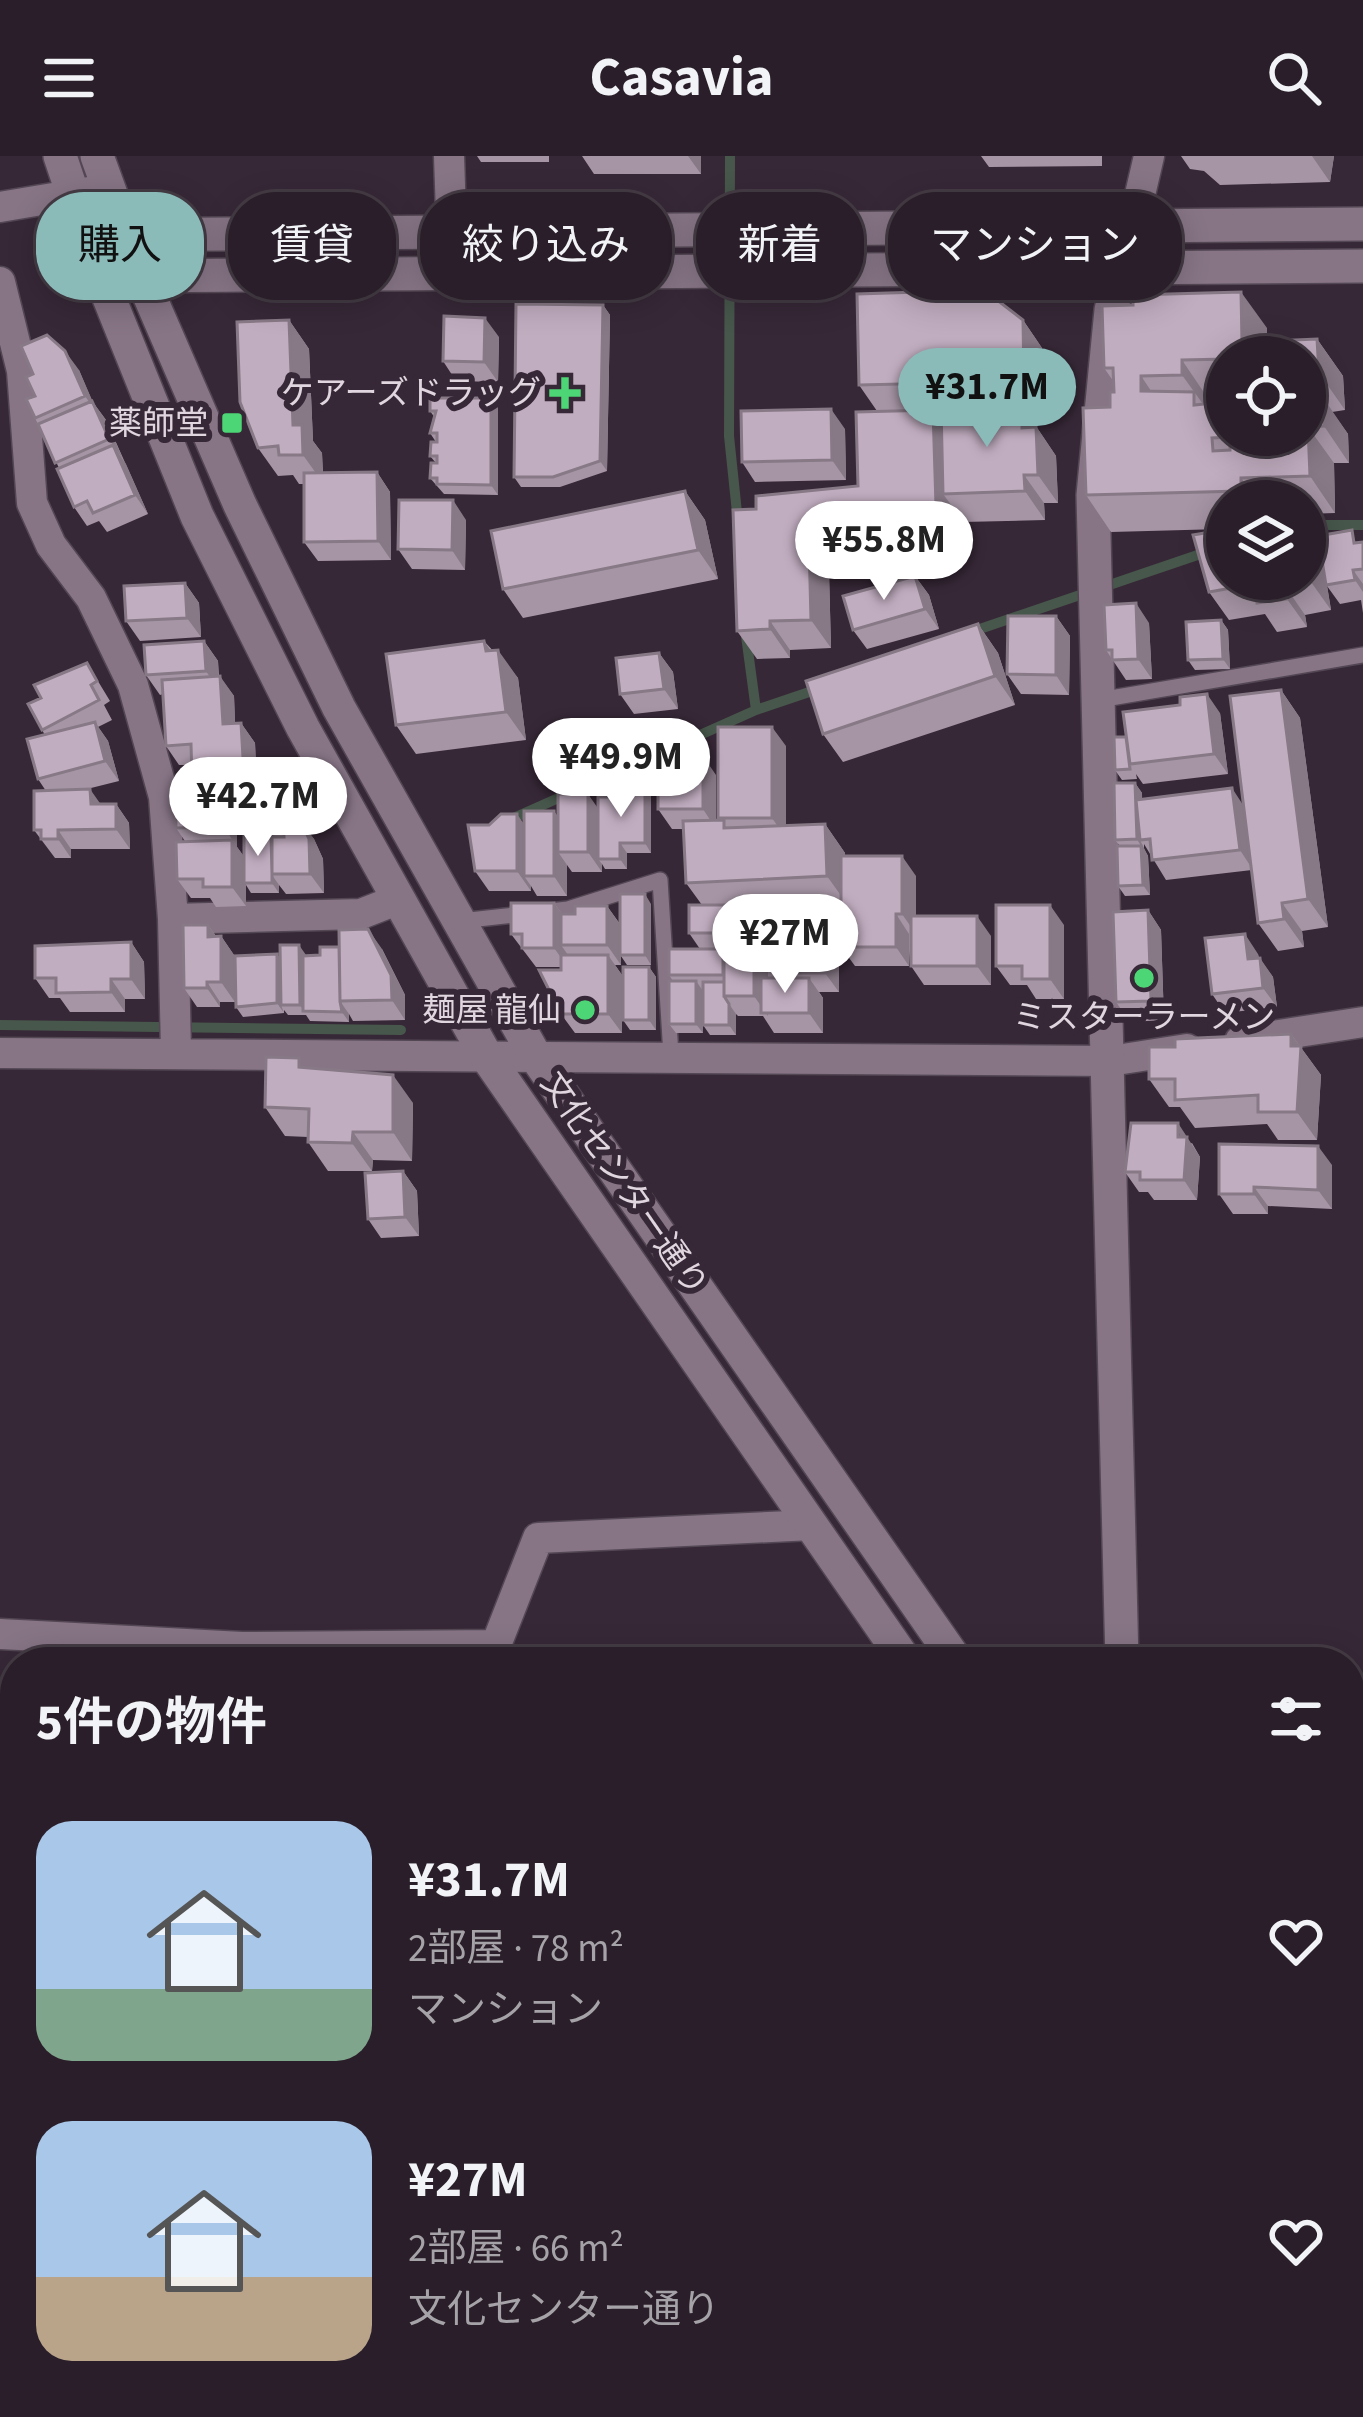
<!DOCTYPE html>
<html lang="ja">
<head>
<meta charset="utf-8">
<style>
  :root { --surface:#291e29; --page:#352b35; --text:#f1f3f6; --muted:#a5a2a8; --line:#453c46; --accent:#8bbbb9 }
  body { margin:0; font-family:"Source Sans 3","Noto Sans JP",sans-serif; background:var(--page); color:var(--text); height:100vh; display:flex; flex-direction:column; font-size:45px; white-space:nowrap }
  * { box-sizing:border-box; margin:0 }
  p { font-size:39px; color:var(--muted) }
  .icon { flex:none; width:66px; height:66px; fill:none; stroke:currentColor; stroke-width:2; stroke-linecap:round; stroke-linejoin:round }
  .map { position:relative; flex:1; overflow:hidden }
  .drawer { position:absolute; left:0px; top:1491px; width:1365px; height:771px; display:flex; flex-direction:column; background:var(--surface); border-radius:48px 48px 0 0; box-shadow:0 6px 30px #0003,0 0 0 3px var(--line) }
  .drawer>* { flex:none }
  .guide { position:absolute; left:36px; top:36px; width:1293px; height:108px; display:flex; gap:24px }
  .buttons { position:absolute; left:1206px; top:180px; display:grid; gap:24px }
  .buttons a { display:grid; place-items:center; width:120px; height:120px; border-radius:50%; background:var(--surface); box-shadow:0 6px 30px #0003,0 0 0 3px var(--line); font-size:60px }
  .price { position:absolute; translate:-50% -102px; padding:0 27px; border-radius:42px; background:#fff; color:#222; font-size:39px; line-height:78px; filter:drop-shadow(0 3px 6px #0008) }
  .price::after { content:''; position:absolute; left:50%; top:72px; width:36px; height:27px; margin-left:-18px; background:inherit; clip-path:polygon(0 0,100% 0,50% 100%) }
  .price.current { background:var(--accent); color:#111 }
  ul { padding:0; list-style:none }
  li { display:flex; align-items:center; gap:36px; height:300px; padding:0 36px }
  li span { display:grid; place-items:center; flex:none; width:336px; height:240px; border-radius:36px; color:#555 }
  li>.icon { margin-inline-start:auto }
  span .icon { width:144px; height:144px; fill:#fffc; stroke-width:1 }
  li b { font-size:51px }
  h2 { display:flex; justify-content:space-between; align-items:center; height:144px; padding:0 36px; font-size:51px }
  .tag { padding:0 42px; border-radius:48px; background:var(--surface); box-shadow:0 6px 30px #0003,0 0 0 3px var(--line); font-size:42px; line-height:108px }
  .tag.current { background:var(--accent); color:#111 }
  header { display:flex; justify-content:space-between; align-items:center; height:156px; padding:0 36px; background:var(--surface); font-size:54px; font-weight:700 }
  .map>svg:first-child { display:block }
</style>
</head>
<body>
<header><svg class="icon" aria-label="menu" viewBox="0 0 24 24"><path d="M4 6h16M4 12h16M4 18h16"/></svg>Casavia<svg class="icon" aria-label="search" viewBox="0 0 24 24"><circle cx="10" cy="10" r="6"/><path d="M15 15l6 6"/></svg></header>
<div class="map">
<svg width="1363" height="2261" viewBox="0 0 1363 2261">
  <rect width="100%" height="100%" fill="#372837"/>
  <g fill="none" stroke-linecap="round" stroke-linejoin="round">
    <path stroke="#47574b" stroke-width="10" d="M730,0L729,280L738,366
      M1305,369H1363
      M968,477L1227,389
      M746,480L756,554
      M507,665L756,554L821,532
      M0,869L401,874"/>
    <g stroke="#544754" stroke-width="18">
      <path id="service" d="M1099,544L1363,499
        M460,765L568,753L660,724L671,899"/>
    </g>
    <g stroke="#544754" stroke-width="33">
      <path id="minor" d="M449,0L453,117
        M0,51L95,35
        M1132,73L1149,0
        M0,126L22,215L32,347L51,389L91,442L133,529L164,641L173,763
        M1240,885L1363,866
        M176,896L173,763L361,758L399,743
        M0,897L1110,905L1187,893
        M0,1478L242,1491L496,1489L538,1382L812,1369
        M1350,1799L1363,1798
        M0,1911H15
        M1350,1969L1363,1970
        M0,2140L15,2141
        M64,2247V2261
        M297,2247V2261
        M727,2261V2247"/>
    </g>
    <g stroke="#544754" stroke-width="36">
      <path id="tertiary" d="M60,0L101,122L197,360L303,572L485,898L906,1506
        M97,0L140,118L240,349L339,552L534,898L957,1506
        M105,79L1363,68
        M123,120L1363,110
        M1122,1506L1093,339L1111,154L1132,73
        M1350,2072L1363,2091
        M1350,2142L1363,2160
        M1143,2247L1144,2261"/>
    </g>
    <use href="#service" stroke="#877586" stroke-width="15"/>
    <use href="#minor" stroke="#877586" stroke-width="30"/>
    <use href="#tertiary" stroke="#877586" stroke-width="33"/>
  </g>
  <path fill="#a695a5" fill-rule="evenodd" d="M477,0H549V6H481Z
    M582,0H701V18H594Z
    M981,0H1102V10L989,11Z
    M1181,0H1334L1330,26L1220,29L1204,15L1190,13Z
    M603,149L610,159L607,315L560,331H521L514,321Z
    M289,164L309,193L313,285L322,297L323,317L377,316L390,336L391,404L318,405L304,386V328H299L293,319L278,320L258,292Z
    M1023,164L1042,192L1044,254H1025L1056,300L1058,347H1044L1045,364L963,366L955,354L956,379L877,382L878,407L833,408L829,416L831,492L790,494V502L757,503L737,475L756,353L858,330L877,255L859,229Z
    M1267,172V185L1317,183L1343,220L1345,254L1332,256L1348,278L1349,307H1334L1335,357L1305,358V345H1227V423L1305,369L1320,390L1363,386V457L1361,444L1340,448L1327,430L1331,454L1305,459L1307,471L1277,476L1265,458L1229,464L1209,436L1222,373L1111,376L1086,339L1114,236V226L1104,212ZM1227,201L1305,279H1227Z
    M499,181L498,226L456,225L443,205Z
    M79,214L92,245L106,264L148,358L107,376L99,365L87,370L74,351L59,312L35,262V240Z
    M498,252V339L444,338L430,322L436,307L430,300L436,286L430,277L435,262L430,255Z
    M845,273L846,324L755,326L742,306Z
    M685,335L705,364L718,423L523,462L503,433Z
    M466,364L465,414L412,413L398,393Z
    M915,420L929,439L939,473L867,493L853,474Z
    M185,427L199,447L201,481L140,485L126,465Z
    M1056,460L1070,480L1069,539L1021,538L1007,518Z
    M1221,464L1228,474L1230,513L1195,514L1188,504Z
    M1149,467L1152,523L1126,524L1106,494Z
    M978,468L998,497L1015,549L843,606L823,578Z
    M204,485L218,505L219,520L234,540L235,568L241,567L255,587L257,630L296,649V663L314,683L323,703L324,737L286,738L279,729V737H251L246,729V750L216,751L210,742H191L177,723L185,685L176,672L198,631L192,622V609H179L166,590L163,538L160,539L146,519ZM237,667L246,680L244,701L237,691Z
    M484,485L518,522L526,584L416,598L396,569Z
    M659,497L673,516L678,553L634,558L620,538Z
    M87,507L110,545L104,549L112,564L98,571L108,585L119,625L87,633L100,648H116L129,667L130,693H71V702H55L34,674L46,635L38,623L45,579L42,574L41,542Z
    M1281,534L1300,562L1328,771L1302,775L1304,791L1278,795L1258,767L1252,714L1166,724L1144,688V693L1148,700L1150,739L1125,740L1118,730L1120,690L1115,684L1135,627L1142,637V643L1244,649Z
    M1220,557L1228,618L1143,628L1136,618L1137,623L1122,624L1115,614L1126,581Z
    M786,590V670L825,668L845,697V700L916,720V760L991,780V829H924L911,810V778L909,810H855L841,791V749H831L839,761V836H819L823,842V877H774L763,860H738L736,858V879H710L703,869V877H676L669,868L673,825L669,819L700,793L689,777L702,749L686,727L684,673H672L658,653L716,619V664H719L718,662ZM763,752V768L752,753Z
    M651,636V697H627V713H605L602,708V716H572L567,709V740H537L531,730V735H489L475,715L489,669L524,668L554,655L558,661L598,652L622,641Z
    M554,747L562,758H575L607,750L620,768L651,748V809H627L621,800V809H615L622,819V877H575L561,858V811H536L511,778Z
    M1148,754L1161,774L1164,864L1130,866L1116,846Z
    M208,769L216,780H221L234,799L235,846H220V851H197L184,832Z
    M1064,769V843H1036L1027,829H1010L996,810Z
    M131,786L144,806L145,843H125V856H70L60,842H49L35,822Z
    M382,793L405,839V864L353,865L349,858V866L310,865L306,859H288L284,854V857L243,861L236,851L277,798L280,803L306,799Z
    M1258,798L1259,802L1273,821L1277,851L1225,857L1212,838Z
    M649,811L656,821V874H630L623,864Z
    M1291,878L1321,919L1317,984H1278L1267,968L1195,972L1180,951H1169L1149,923L1175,891Z
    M306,912L413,947L412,1005L373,1004L372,1015H328L308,986V981L285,980L265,951Z
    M1192,987L1200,1001L1197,1044H1154L1148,1036H1139L1125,1016Z
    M1332,1009V1053L1268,1050V1058H1233L1219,1038Z
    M403,1015L417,1035L419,1080L381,1082L368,1063Z
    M0,1736L6,1744L10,1788L0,1789Z
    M0,1790L1,1798L15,1815V1874L0,1875Z
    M1363,1798V1924H1350V1869L1361,1876V1861L1355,1854V1861H1350V1802L1353,1806Z
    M0,1913L12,1927H15V1976H0Z
    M0,1994H15V2104H0Z
    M15,2144V2217L4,2201Z
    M505,2247H705V2261H555L553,2258L544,2259V2261H505Z
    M730,2247H827V2261H737L730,2251Z
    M840,2247H1090L1091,2261H847L840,2251Z"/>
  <path fill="#877986" d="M688,0H701V18Z
    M1312,0H1334L1330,26Z
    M1241,136L1267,172V201L1242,186Z
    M603,149L610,159L607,315L600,305Z
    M485,162L499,181L498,226L484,206Z
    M289,164L309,193L313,285L322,297L323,327L303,299L293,269Z
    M1023,164L1042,192L1044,254L1024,225Z
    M1317,183L1343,220L1345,254L1319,217Z
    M65,195L79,214L99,260L85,240Z
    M1182,204L1207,241L1208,255L1182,219Z
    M1307,218L1348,278L1349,307L1324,270L1307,242Z
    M1141,220L1166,257L1141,235Z
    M491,242L498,252V339L491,329Z
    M92,245L106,264L123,303L109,283Z
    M1022,249L1056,300L1058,347L1038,319L1022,272Z
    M831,253L845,273L846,324L832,304Z
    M933,254L953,282L943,338L955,354L956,379L936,350Z
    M1308,271L1334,307L1335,357L1310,320Z
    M113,289L126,308L148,358L135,339Z
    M377,316L390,336L391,404L378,385Z
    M1024,319L1044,347L1045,364L1025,335Z
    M1241,322L1257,345H1248L1241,335Z
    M685,335L705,364L718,423L698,394Z
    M453,344L466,364L465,414L452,394Z
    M857,354L877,382L878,407L858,378Z
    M1305,369L1321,391L1331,454L1311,426L1305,390Z
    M813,380L833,408L829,416L831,492L811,464L809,387Z
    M1353,414L1363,428V436L1355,424Z
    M915,420L929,439L939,473L925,453Z
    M185,427L199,447L201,481L187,462Z
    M1285,430L1305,459L1307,471L1287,443Z
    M1136,447L1149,467L1152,523L1138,503Z
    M1056,460L1070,480L1069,539L1056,519Z
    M1221,464L1228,474L1230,513L1223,503Z
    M770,465L790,494V502L770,473Z
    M978,468L998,497L1015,549L995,520Z
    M204,485L218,505L219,535L206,515Z
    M484,485L499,507L498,494L518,522L526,584L506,556Z
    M659,497L673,516L678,553L664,533Z
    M220,520L234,540L236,588L223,568Z
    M1281,534L1300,562L1328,771L1308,743Z
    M1207,538L1220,557L1228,618L1214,598Z
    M95,566L108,585L119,625L105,605Z
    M241,567L255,587L257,638L244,619Z
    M772,571L786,590V682L772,662Z
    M703,600L716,619V673L703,653Z
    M645,626L651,636V697L645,687Z
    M1135,627L1142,637L1143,683L1140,684L1148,700L1150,739L1143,729L1141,690L1137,683Z
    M282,630L296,649V684L283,664Z
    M223,631L237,650V691L224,671Z
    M1232,632L1245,652L1253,714L1240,694Z
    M90,633L104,653L91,648Z
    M588,638L602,658L598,703L602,708V716L588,696Z
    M116,648L129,667L130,693L116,673Z
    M554,655L567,674L558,696L567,709V740L554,720Z
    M517,658L531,678L524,720L531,730V735L517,715Z
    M300,663L314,683L323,703L324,737L310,718Z
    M825,668L845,697L847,748L827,720Z
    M58,674L71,693V702L58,683Z
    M232,684L246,703V750L232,731Z
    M620,687L627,697V713L620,703Z
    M902,700L916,720V778L902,758Z
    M272,719L279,729V737L272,727Z
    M645,738L651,748V809L645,799Z
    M825,741L839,761V836L825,817Z
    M554,747L568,766L561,789L568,799V811L554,792Z
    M1282,747L1302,775L1304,791L1284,763Z
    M750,749L764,769V797L750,777Z
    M1050,749L1064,769V843L1050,823Z
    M607,750L621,770V809L607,789Z
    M1148,754L1161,774L1164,864L1151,845Z
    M896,758L909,778V810L896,791Z
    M977,760L991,780V829L977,810Z
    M208,769L221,787V780L234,799L235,846L221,826L208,781Z
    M368,773L382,793L405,839V864L392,844Z
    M1245,778L1258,798L1261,823L1248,803Z
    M131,786L144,806L145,843L131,823Z
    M754,786L767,804H763L768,811V860L754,840Z
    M299,789L306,799L307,855H304L300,849Z
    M277,798L284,808L281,849L284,857L277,847Z
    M608,799L622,819V877L608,858Z
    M1260,802L1273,821L1277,851L1263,832Z
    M649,811L656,821V874L649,864Z
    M809,822L823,842V877L809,857Z
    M111,823L125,843V856L111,836Z
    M696,825L703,835V877L696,868Z
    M207,826L220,846V851L207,832Z
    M342,848L349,858V866L342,856Z
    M729,848L736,858V879L729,869Z
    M1291,878L1321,919L1317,984L1297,956Z
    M393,919L413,947L412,1005L393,976Z
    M1178,967L1200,1001L1197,1044L1184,1024Z
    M353,976L373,1004L372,1015L352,987Z
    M1318,990L1332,1009V1053L1318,1034Z
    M403,1015L417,1035L419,1080L405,1061Z
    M1254,1031L1268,1050V1058L1254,1038Z
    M0,1736L6,1744L10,1788L0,1773Z
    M3,1798L15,1815V1850L7,1838Z
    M1350,1802L1355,1809V1861L1350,1854Z
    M2,1839L15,1858V1871L3,1854Z
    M1356,1869L1363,1879L1361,1915L1363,1924L1356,1915Z
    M2,1913L15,1931L2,1927Z
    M0,2176L1,2178V2222L0,2220Z
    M3,2215L10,2225V2235L3,2225Z
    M32,2247H42L46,2253V2261H32Z
    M160,2247H173V2261H160Z
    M254,2247H268V2261H254Z
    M380,2247H389L394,2255V2261H381Z
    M475,2247H489V2261H475Z
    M531,2247H536L544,2261H531Z
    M598,2247H611L607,2257L610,2261H605L598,2251Z
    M691,2247H705V2261H700Z
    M814,2247H827V2261H819L814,2254Z
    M1074,2247H1090L1091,2261H1084Z"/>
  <path fill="#c1adc0" stroke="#877986" stroke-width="3" fill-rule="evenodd" d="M984,134L1023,164L1024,225L859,229L857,138Z
    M1241,136L1242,186L1317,183L1319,217L1307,218V242H1323L1324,270L1308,271L1310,320L1241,322V335L1086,339L1083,252L1110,251V236H1114L1113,212H1104L1102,150L1133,149V139ZM1227,201H1305V279H1227V238L1205,239V248L1194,249V236L1141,235V220L1182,219V204L1227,203ZM1230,281V294L1213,295L1212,282Z
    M516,148L603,149L600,305L553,321H514Z
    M444,160L485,162L484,206L443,205Z
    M289,164L293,269H302L303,299H279L278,290L258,292L240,246L237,166Z
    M47,179L65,195L85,240L35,262L26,243L35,240L26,221L33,218L21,190Z
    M430,242H491V329L437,328V322H430L431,307H437V300H430L431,286H437V277H430L436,255H430Z
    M92,245L109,283L55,307L38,268Z
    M1022,249V272L1036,271L1038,319H1024L1025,335L943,338L941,251Z
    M831,253L832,304L742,306L741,255Z
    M933,254L936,350L857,354L858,378L813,380L809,387L811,464L770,465V473L737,475L733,354L756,353V340L858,330L856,256Z
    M113,289L135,339L93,357L87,345L74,351L57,313Z
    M377,316L378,385L304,386V317Z
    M685,335L698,394L503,433L491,375Z
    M399,344H453L452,394L398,393Z
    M1227,366V423H1305V390L1311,426L1285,430L1287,443L1257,447L1254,428L1209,436L1193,379L1222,374L1221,367Z
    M1352,374L1354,387L1363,386V413L1353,414L1355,424L1326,429L1318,380Z
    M915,420L925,453L853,474L843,440Z
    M185,427L187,462L126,465L124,430Z
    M1136,447L1138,503L1112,504V494H1106L1104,449Z
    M1008,460H1056V519L1007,518Z
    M1221,464L1223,503L1188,504L1186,466Z
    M978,468L995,520L823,578L806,525Z
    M204,485L206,515L146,519L144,489Z
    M484,485L486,495L498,494L506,556L396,569L386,498Z
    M659,497L664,533L620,538L616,502Z
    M87,507L97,525L91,529L99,544L42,574L28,548L41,542L34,529Z
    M220,520L223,568L241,567L244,619L192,622L191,588L166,590L162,524Z
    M1281,534L1308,743L1282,747L1284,763L1258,767L1230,540Z
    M1207,538L1214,598L1130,608L1123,556L1180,549V541Z
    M95,566L105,605L38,623L27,583Z
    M718,571H772V662H718Z
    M1114,581H1126L1130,613L1115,614Z
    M658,600H703V653H658Z
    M622,626H645V687H620V703H598V641H622Z
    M1114,627H1135L1137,683L1115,684Z
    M236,630H282L283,664L236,665Z
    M175,631H223L224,671L176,672Z
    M1232,632L1240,694L1152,704L1150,683L1140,684L1136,644Z
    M90,633L91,648H116V673L58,674V683H41V674H34V635Z
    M558,638H588V696H558Z
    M524,655H554V720H524Z
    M501,658H517V715H475L468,669H489Z
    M283,663H300L309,683L310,718H272L271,681H284Z
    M724,664V672L825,668L827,720L686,727L683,665Z
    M272,679V727H244V680Z
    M232,684V731H203V723H177L176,686Z
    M1117,690H1141L1143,729L1118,730Z
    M841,700H902V758H896V791H841Z
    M620,738H645V799H620Z
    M825,741V817H799V804H763V747Z
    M511,747H554V792H522V778H511Z
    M689,749H750V777H689Z
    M996,749H1050V823H1022V810H996Z
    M575,750H607V789H561V758H575Z
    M1148,754L1151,845L1116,846L1113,756Z
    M911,760H977V810H911Z
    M183,769H208V781L221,780V826H207V832H184Z
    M368,773L391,819L392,844L340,845L339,774Z
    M1245,778L1248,803L1260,802L1263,832L1212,838L1205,782Z
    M131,786V823H111V836L56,837V822H35V790Z
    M724,786H754V840H724Z
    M280,789H299L300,849H281Z
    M320,791H339L340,845L342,856L303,855V800L320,799Z
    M669,793H723V819H669Z
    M277,798V847L236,851L235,800Z
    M561,799H608V858H561L539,814H561Z
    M623,811H649V864H623Z
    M761,822H809V857H761Z
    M669,825H696V868H669Z
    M703,826H724V840L729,848V869H703Z
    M1291,878V890H1301L1297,956H1258V939L1175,944V923H1149V891H1175V883Z
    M266,901L299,902V911L393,919V976H353L352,987L308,986L309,953L265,951Z
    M1131,967H1178V981H1187L1184,1024H1140V1016H1125Z
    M1219,988L1318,990V1034L1254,1031V1038H1219Z
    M403,1015L405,1061L368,1063L365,1017Z
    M0,1798H3L7,1838L2,1839L3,1854H0Z
    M1353,1798H1363V1852H1353Z
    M1361,1858H1363V1915H1361Z
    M1350,1869H1356V1915H1350Z
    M0,1913H2V1927H15V1957H0Z
    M0,1994H15V2084H0Z
    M4,2144H15V2201H4Z
    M0,2233H15V2247H32V2261H0Z
    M80,2247H160V2261H80Z
    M175,2247H254V2261H175Z
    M311,2247H380L381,2261H311Z
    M396,2247H475V2261H396Z
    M505,2247H531V2261H505Z
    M548,2247H598V2251H548Z
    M607,2247H691V2248H667V2257H607Z
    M730,2247H814V2254L730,2251Z
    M840,2247H954L840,2251Z"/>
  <g fill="#4dd676" stroke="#372837" stroke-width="4.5">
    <path d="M559 219h12v12h12v12h-12v12h-12v-12h-12v-12h12z"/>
    <rect x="220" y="255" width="24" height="24" rx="6"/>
    <circle cx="1144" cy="822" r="12"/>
    <circle cx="585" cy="854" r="12"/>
  </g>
  <g text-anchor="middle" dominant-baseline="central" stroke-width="12" stroke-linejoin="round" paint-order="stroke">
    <g font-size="33" fill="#e0d6df" stroke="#372837" text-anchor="end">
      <text x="541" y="237">ケアーズドラッグ</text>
      <text x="208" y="267">薬師堂</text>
      <text x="561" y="854">麺屋 龍仙</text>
      <text x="1144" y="861" text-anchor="middle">ミスターラーメン</text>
    </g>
    <g font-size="33" fill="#e0d6df" stroke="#372837">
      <text transform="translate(624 1028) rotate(55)">文化センター通り</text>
    </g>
  </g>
</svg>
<div class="buttons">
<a><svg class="icon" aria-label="locate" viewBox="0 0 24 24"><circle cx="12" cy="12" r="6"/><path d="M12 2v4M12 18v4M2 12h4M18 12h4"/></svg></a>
<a><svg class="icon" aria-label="layers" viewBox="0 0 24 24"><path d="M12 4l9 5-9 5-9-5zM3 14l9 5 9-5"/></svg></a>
</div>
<b class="price current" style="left:987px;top:294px">¥31.7M</b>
<b class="price" style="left:884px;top:447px">¥55.8M</b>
<b class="price" style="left:621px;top:664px">¥49.9M</b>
<b class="price" style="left:258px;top:703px">¥42.7M</b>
<b class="price" style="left:785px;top:840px">¥27M</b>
<div class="guide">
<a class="tag current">購入</a>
<a class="tag">賃貸</a>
<a class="tag">絞り込み</a>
<a class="tag">新着</a>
<a class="tag">マンション</a>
</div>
<section class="drawer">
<h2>5件の物件<svg class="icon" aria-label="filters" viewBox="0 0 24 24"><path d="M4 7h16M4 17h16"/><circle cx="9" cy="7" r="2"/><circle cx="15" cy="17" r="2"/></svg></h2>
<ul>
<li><span style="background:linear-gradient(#a9c7e8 70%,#7fa58c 0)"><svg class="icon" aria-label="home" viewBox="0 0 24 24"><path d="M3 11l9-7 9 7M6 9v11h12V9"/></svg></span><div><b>¥31.7M</b><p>2部屋 · 78 m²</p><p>マンション</p></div><svg class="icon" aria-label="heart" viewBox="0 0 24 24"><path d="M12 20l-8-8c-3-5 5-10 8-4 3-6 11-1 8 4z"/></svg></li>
<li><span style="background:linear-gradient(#a9c7e8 65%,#b9a48a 0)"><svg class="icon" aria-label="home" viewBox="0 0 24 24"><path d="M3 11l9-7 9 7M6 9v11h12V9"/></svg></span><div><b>¥27M</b><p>2部屋 · 66 m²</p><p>文化センター通り</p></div><svg class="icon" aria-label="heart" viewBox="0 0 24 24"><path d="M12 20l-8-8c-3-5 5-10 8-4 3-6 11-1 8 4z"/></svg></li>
</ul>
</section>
</div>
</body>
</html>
